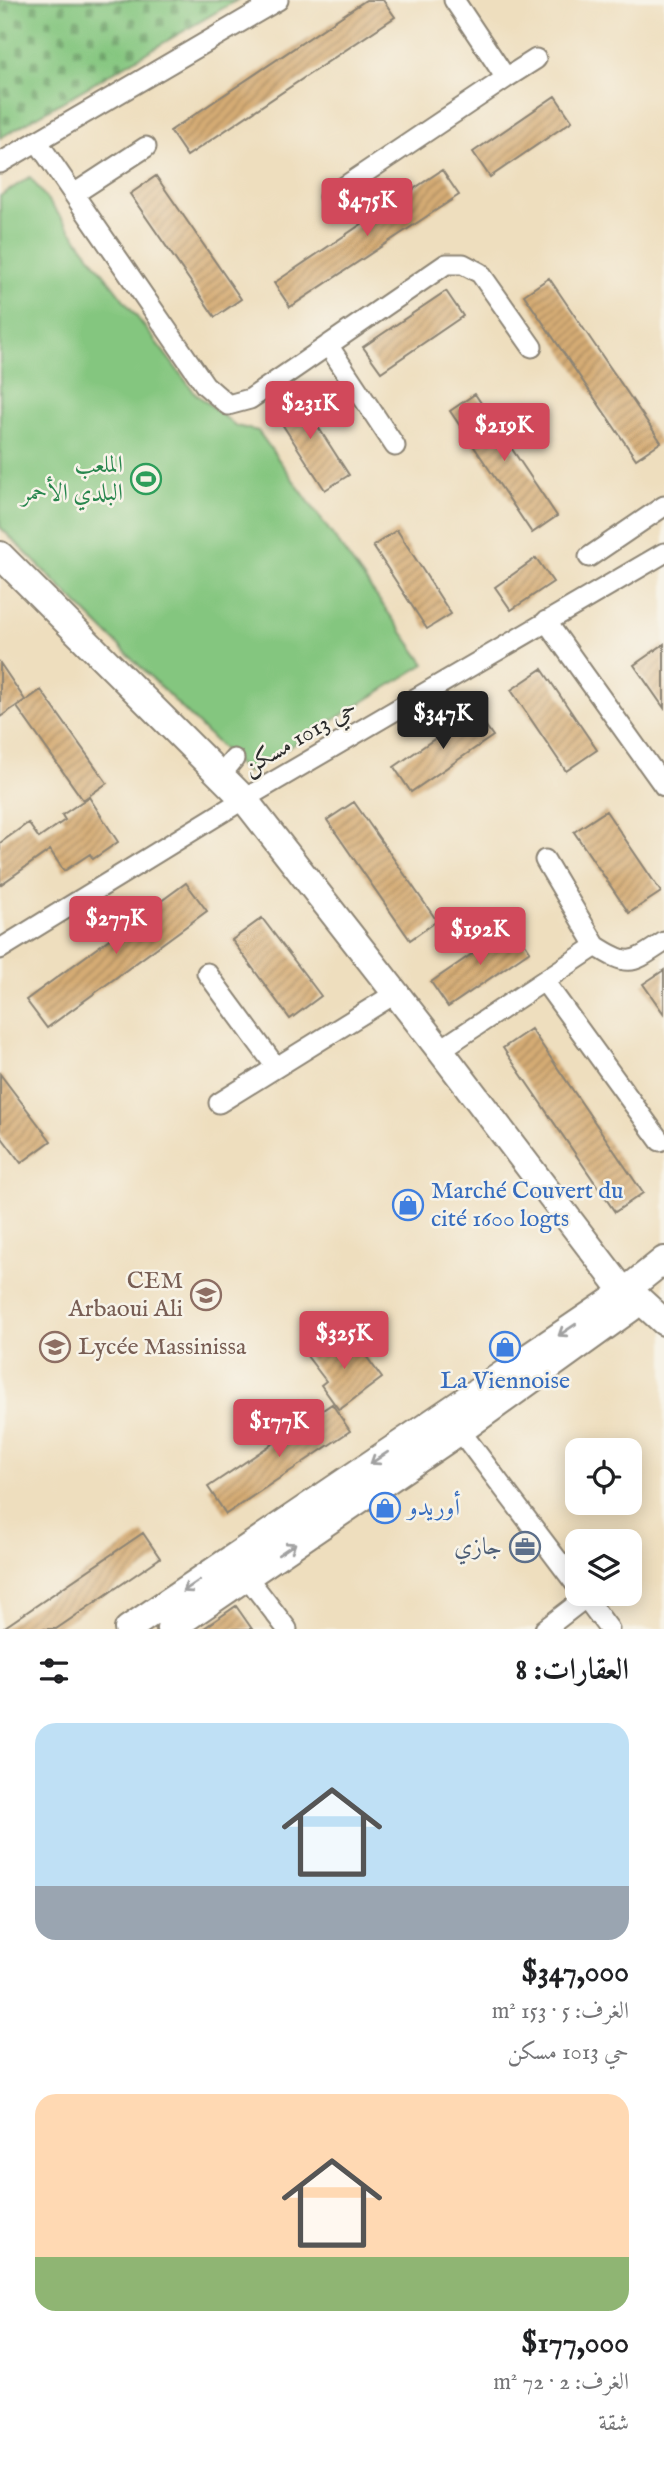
<!DOCTYPE html>
<html lang="ar">
<head>
<meta charset="utf-8">
<style>
  :root { --surface:#fff; --page:#f6f6f6; --text:#202124; --muted:#757577; --accent:#d1495b }
  body { margin:0; font-family:"IM FELL English",Amiri,serif; background:var(--page); color:var(--text); direction:rtl; height:100vh; display:flex; flex-direction:column; font-size:26px; white-space:nowrap }
  * { box-sizing:border-box; margin:0 }
  p { font-size:23px; color:var(--muted) }
  .icon { flex:none; width:38px; height:38px; fill:none; stroke:currentColor; stroke-width:2; stroke-linecap:round; stroke-linejoin:round }
  .map { position:relative; height:1629px; overflow:hidden; direction:ltr }
  .panel { display:flex; flex-direction:column; background:var(--surface); flex:1 }
  .panel>* { flex:none }
  .controls { position:absolute; left:565px; top:1438px; display:grid; gap:14px }
  .controls a { display:grid; place-items:center; width:77px; height:77px; border-radius:14px; background:var(--surface); box-shadow:0 4px 18px #0003; font-size:35px }
  .price { position:absolute; translate:-50% -60px; padding:0 16px; border-radius:7px; background:var(--accent); color:#fff; font-size:23px; line-height:46px; filter:drop-shadow(0 2px 4px #0008) }
  .price::after { content:''; position:absolute; left:50%; top:42px; width:21px; height:16px; margin-left:-10px; background:inherit; clip-path:polygon(0 0,100% 0,50% 100%) }
  .price.current { background:#222; color:#fff }
  ul { padding:0; list-style:none }
  li { display:grid; align-content:center; gap:14px; height:371px; padding:0 35px }
  li span { display:grid; place-items:center; height:217px; border-radius:21px; color:#555 }
  li>.icon { margin-inline-start:auto }
  span .icon { width:126px; height:126px; fill:#fffc; stroke-width:1 }
  li b { font-size:30px }
  h2 { display:flex; justify-content:space-between; align-items:center; height:84px; padding:0 35px; font-size:30px }
  .map>svg:first-child { display:block }
</style>
</head>
<body>
<div class="map">
<svg width="664" height="1629" viewBox="0 0 664 1629">
  <defs>
    <pattern id="cemetery-stones" width="16" height="16" patternUnits="userSpaceOnUse" patternTransform="scale(1.75)"><rect width="16" height="16" fill="#84c67f"/><path d="M2 7V4a2 2 0 0 1 4 0v3zM10 15v-3a2 2 0 0 1 4 0v3z" fill="#6ca168"/></pattern>
    <pattern id="building-hatch" width="6" height="6" patternUnits="userSpaceOnUse" patternTransform="scale(1.75)"><rect width="6" height="6" fill="#d5ac75"/><path d="M-1 1l2-2M0 6l6-6M5 7l2-2" fill="none" stroke="#ad8c60"/></pattern>
  </defs>
  <rect width="100%" height="100%" fill="#f7f3e8"/>
  <filter id="ink" filterUnits="userSpaceOnUse"><feTurbulence type="fractalNoise" baseFrequency=".0143" numOctaves="2"/><feDisplacementMap in="SourceGraphic" scale="14" xChannelSelector="R" yChannelSelector="G"/><feConvolveMatrix kernelMatrix="1 2 1 2 8 2 1 2 1" color-interpolation-filters="sRGB"/></filter>
  <filter id="wash" filterUnits="userSpaceOnUse"><feTurbulence type="fractalNoise" baseFrequency=".00686" numOctaves="4" result="noise"/><feDisplacementMap in="SourceGraphic" scale="28" xChannelSelector="R" yChannelSelector="G"/><feGaussianBlur stdDeviation="1.57" result="paint"/><feColorMatrix in="noise" values="0 0 0 0 0 0 0 0 0 0 0 0 0 0 0 0 0 1.4 0 .05"/><feComposite in="paint" operator="in"/></filter>
  <g filter="url(#wash)">
    <rect width="100%" height="100%" fill="#eedebe"/>
    <path fill="#84c67f" stroke="#587855" stroke-width="2" d="M30,177L195,393L236,426L258,431L425,664L247,773L0,527V196Z"/>
    <path fill="url(#cemetery-stones)" stroke="#587855" stroke-width="2" d="M0,0H237L0,138Z"/>
    <g id="blocks">
      <path fill="url(#building-hatch)" d="M366,0H383L395,17L187,156L170,131Z
        M555,96L572,121L490,177L473,152Z
        M442,170L459,195L290,307L274,283Z
        M156,176L241,299L215,317L130,194Z
        M549,278L661,442L636,459L524,295Z
        M446,291L463,316L381,372L363,347Z
        M295,391L349,475L325,490L271,407Z
        M475,394L557,516L532,533L450,411Z
        M397,530L451,614L427,629L373,546Z
        M536,558L553,582L511,610L495,587Z
        M664,644V708L634,665Z
        M0,663L25,700L0,717Z
        M542,669L597,750L566,771L511,690Z
        M41,690L107,783L83,800L17,707Z
        M475,711L493,736L411,792L394,767Z
        M89,797L118,842L93,859L90,854L64,871L50,850L0,885V843L28,823L39,838L65,820L62,815Z
        M354,802L437,921L410,940L327,820Z
        M606,811L661,892L629,913L574,832Z
        M186,883L207,911L47,1028L26,1000Z
        M262,918L321,996L290,1019L232,940Z
        M513,926L530,951L448,1007L431,982Z
        M664,970V1014L643,984Z
        M531,1029L643,1193L615,1212L503,1048Z
        M0,1074L51,1141L21,1163L0,1135Z
        M336,1335L343,1345L348,1341L359,1355L363,1352L382,1378L339,1410L321,1385L326,1381L307,1356Z
        M332,1404L350,1431L226,1514L208,1487Z
        M143,1533L160,1558L56,1629H2Z
        M236,1606L252,1629H203Z"/>
    </g>
  </g>
  <g filter="url(#ink)">
    <use href="#blocks" fill-opacity="0" stroke="#8c8474" stroke-width="2"/>
    <g fill="none" stroke-linecap="round" stroke-linejoin="round">
      <g stroke="#8c8474" stroke-width="23">
        <path id="street" d="M506,78L536,59
          M37,141L205,385L228,405L250,399L446,264H463L480,273L532,347
          M0,163L278,0
          M74,194L146,147
          M329,197L506,78L454,0
          M328,345L395,446
          M589,557L664,506
          M546,621L664,786
          M220,776L234,759
          M545,860L596,946
          M0,949L244,799L664,553
          M207,973L276,1067
          M544,981L660,1141
          M440,1050L596,946C630,968 632,963 664,942
          M219,1103L396,993
          M452,1420L578,1587
          M247,1577L287,1629
          M583,1594L609,1629
          M545,1629L585,1598"/>
      </g>
      <g stroke="#8c8474" stroke-width="30">
        <path id="secondary" d="M0,555L244,799L440,1050L624,1292L641,1301L664,1322
          M128,1629L624,1292L664,1260
          M170,1629L460,1431L631,1308"/>
      </g>
      <use href="#street" stroke="#fff" stroke-width="19"/>
      <use href="#secondary" stroke="#fff" stroke-width="26"/>
    </g>
    <defs><path id="oneway-shaft" d="M-6 0H5M1.5-3L5.5 0L1.5 3" fill="none" stroke-width="1.6" stroke-linecap="round" stroke-linejoin="round" transform="scale(1.75)"/></defs>
    <g stroke="#a0a0a0">
      <use href="#oneway-shaft" transform="translate(567 1330) rotate(146)"/>
      <use href="#oneway-shaft" transform="translate(379 1458) rotate(146)"/>
      <use href="#oneway-shaft" transform="translate(287 1549) rotate(-34)"/>
      <use href="#oneway-shaft" transform="translate(191 1586) rotate(146)"/>
    </g>
  </g>
  <defs>
    <g id="stadium-ring" transform="scale(1.575)"><circle r="9.5" fill="#f7f3e8" stroke="#2e9e5b" stroke-width="1.5"/><path d="M0-5a6.5 5 0 1 0 0 10a6.5 5 0 1 0 0-10ZM-3.5-1.8h7v3.6h-7Z" fill="#2e9e5b"/></g>
    <g id="shop-ring" transform="scale(1.575)"><circle r="9.5" fill="#f7f3e8" stroke="#3f7fe0" stroke-width="1.5"/><path d="M-5-2.5h2.3a2.7 3.5 0 0 1 5.4 0H5L5.5 6h-11ZM-1.5-2.5h3a1.5 2.3 0 0 0-3 0Z" fill="#3f7fe0"/></g>
    <g id="school-ring" transform="scale(1.575)"><circle r="9.5" fill="#f7f3e8" stroke="#8d6e63" stroke-width="1.5"/><path d="M0-5L7-2L0 1L-7-2ZM-4 1L0 2.5L4 1V4Q0 6-4 4Z" fill="#8d6e63"/></g>
    <g id="office-ring" transform="scale(1.575)"><circle r="9.5" fill="#f7f3e8" stroke="#5c6f8a" stroke-width="1.5"/><path d="M-6-3h4V-5.5h4V-3h4V5H-6ZM-1-4.5V-3h2v-1.5ZM-6 0V1H6V0Z" fill="#5c6f8a"/></g>
  </defs>
  <g fill-rule="evenodd">
    <use href="#stadium-ring" x="146" y="479"/>
    <use href="#shop-ring" x="408" y="1205"/>
    <use href="#school-ring" x="206" y="1295"/>
    <use href="#school-ring" x="55" y="1347"/>
    <use href="#shop-ring" x="505" y="1347"/>
    <use href="#shop-ring" x="385" y="1508"/>
    <use href="#office-ring" x="525" y="1547"/>
  </g>
  <g text-anchor="middle" dominant-baseline="central" stroke-width="5" stroke-linejoin="round" paint-order="stroke">
    <g font-size="24" fill="#27864d" stroke="#f7f3e8" text-anchor="end">
      <text x="123" y="465">الملعب<tspan x="123" dy="28">البلدي الأحمر</tspan></text>
    </g>
    <g font-size="24" fill="#2b2b2b" stroke="#f7f3e8">
      <text transform="translate(300 738) rotate(-30)">حي 1013 مسكن</text>
    </g>
    <g font-size="24" fill="#366cbe" stroke="#f7f3e8" text-anchor="start">
      <text x="431" y="1191">Marché Couvert du<tspan x="431" dy="28">cité 1600 logts</tspan></text>
      <text x="505" y="1381" text-anchor="middle">La Viennoise</text>
      <text x="408" y="1508">أوريدو</text>
    </g>
    <g font-size="24" fill="#785e54" stroke="#f7f3e8" text-anchor="end">
      <text x="183" y="1281">CEM<tspan x="183" dy="28">Arbaoui Ali</tspan></text>
      <text x="78" y="1347" text-anchor="start">Lycée Massinissa</text>
    </g>
    <g font-size="24" fill="#4e5e75" stroke="#f7f3e8" text-anchor="end">
      <text x="502" y="1547">جازي</text>
    </g>
  </g>
</svg>
<div class="controls">
<a><svg class="icon" aria-label="locate" viewBox="0 0 24 24"><circle cx="12" cy="12" r="6"/><path d="M12 2v4M12 18v4M2 12h4M18 12h4"/></svg></a>
<a><svg class="icon" aria-label="layers" viewBox="0 0 24 24"><path d="M12 4l9 5-9 5-9-5zM3 14l9 5 9-5"/></svg></a>
</div>
<b class="price" style="left:367px;top:238px">$475K</b>
<b class="price" style="left:310px;top:441px">$231K</b>
<b class="price" style="left:504px;top:463px">$219K</b>
<b class="price current" style="left:443px;top:751px">$347K</b>
<b class="price" style="left:116px;top:956px">$277K</b>
<b class="price" style="left:480px;top:967px">$192K</b>
<b class="price" style="left:344px;top:1371px">$325K</b>
<b class="price" style="left:279px;top:1459px">$177K</b>
</div>
<section class="panel">
<h2>العقارات: 8<svg class="icon" aria-label="filters" viewBox="0 0 24 24"><path d="M4 7h16M4 17h16"/><circle cx="9" cy="7" r="2"/><circle cx="15" cy="17" r="2"/></svg></h2>
<ul>
<li><span style="background:linear-gradient(#bfe0f5 75%,#9aa5b1 0)"><svg class="icon" aria-label="home" viewBox="0 0 24 24"><path d="M3 11l9-7 9 7M6 9v11h12V9"/></svg></span><div><b>$347,000</b><p>الغرف: 5 · 153 m²</p><p>حي 1013 مسكن</p></div></li>
<li><span style="background:linear-gradient(#ffd9b3 75%,#8fb573 0)"><svg class="icon" aria-label="home" viewBox="0 0 24 24"><path d="M3 11l9-7 9 7M6 9v11h12V9"/></svg></span><div><b>$177,000</b><p>الغرف: 2 · 72 m²</p><p>شقة</p></div></li>
</ul>
</section>
</body>
</html>
